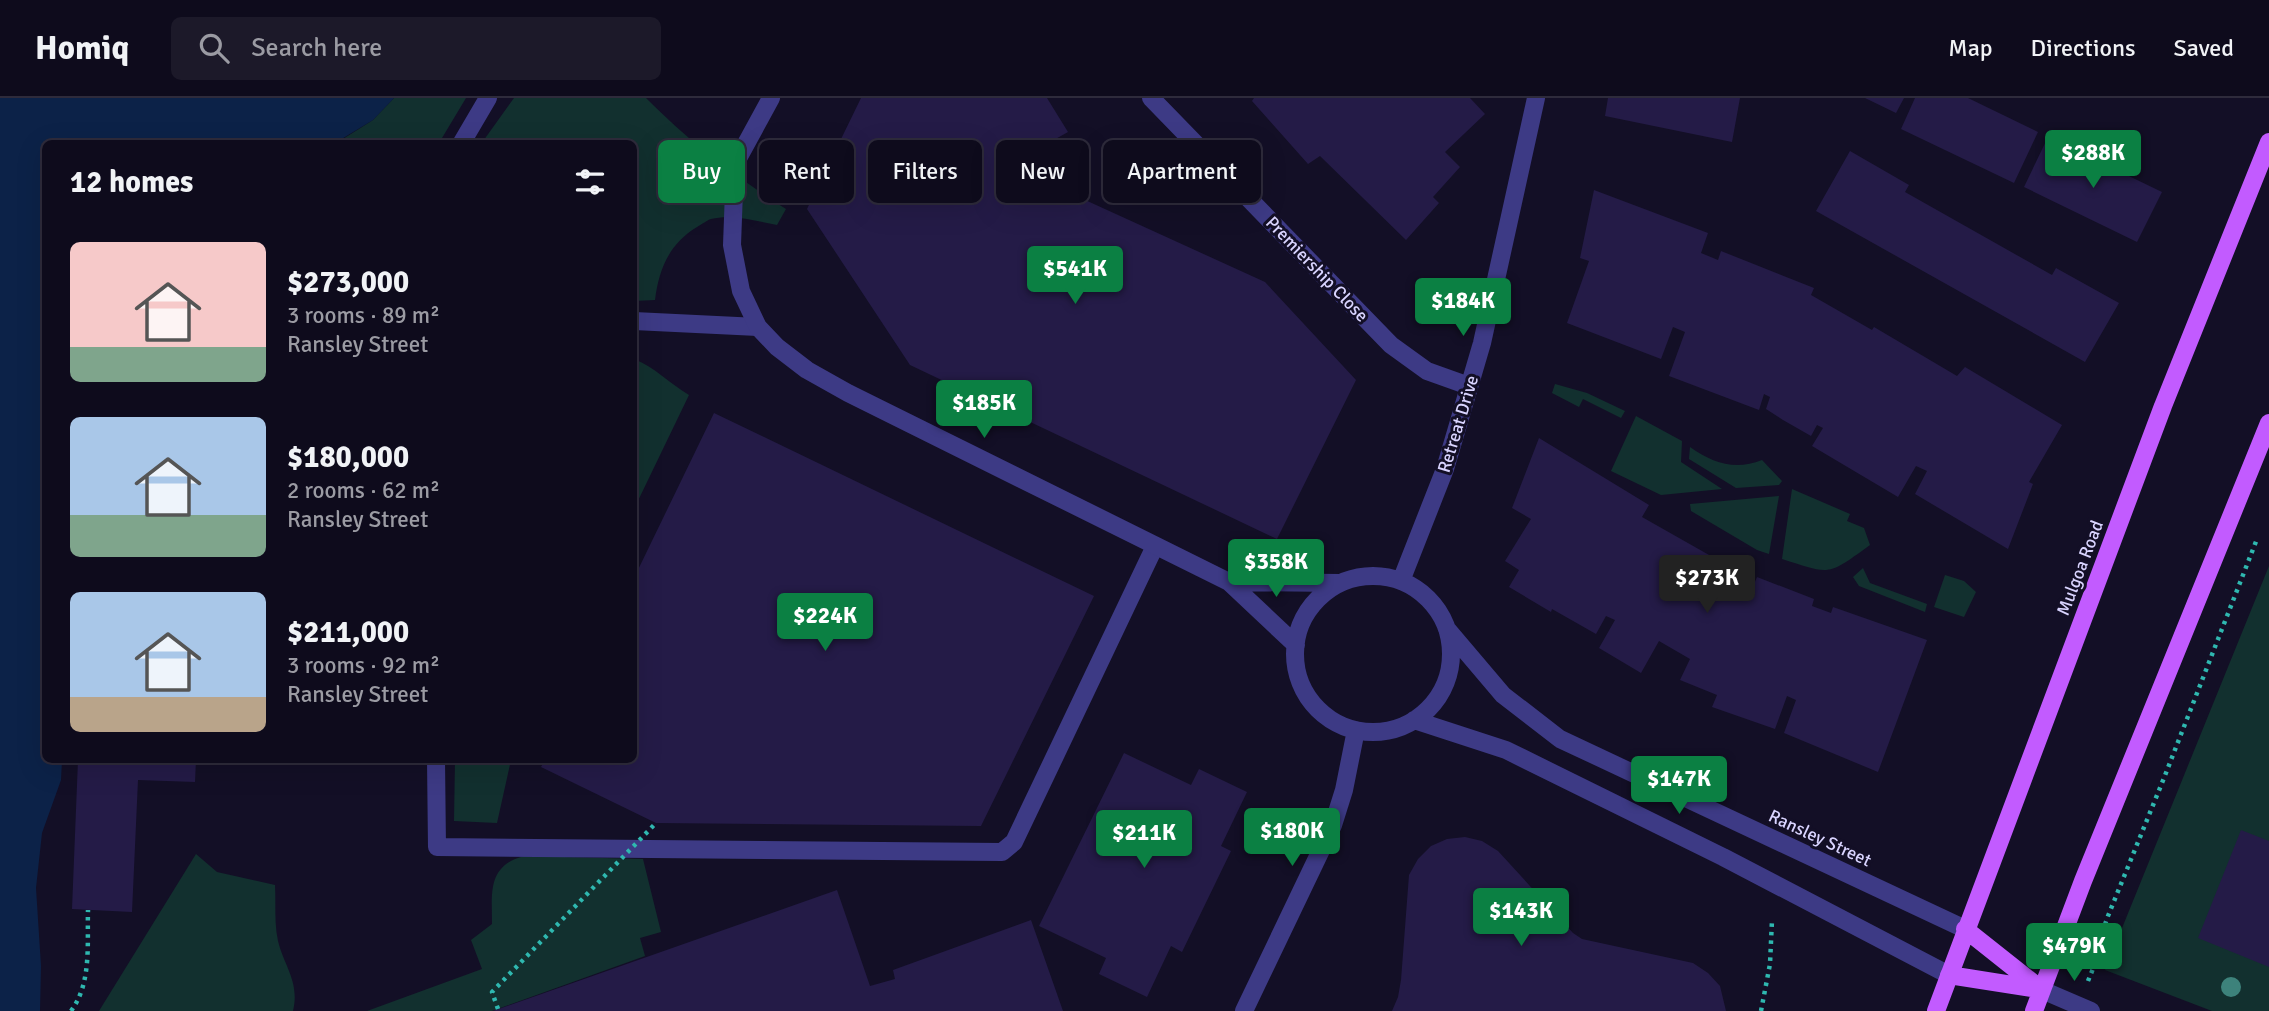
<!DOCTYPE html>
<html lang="en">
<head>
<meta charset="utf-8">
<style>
  :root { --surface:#0e0b1c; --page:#1c1929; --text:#f1f3f6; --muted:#9b9ba3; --line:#2e2b3b; --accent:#0b8043 }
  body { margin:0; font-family:Signika,sans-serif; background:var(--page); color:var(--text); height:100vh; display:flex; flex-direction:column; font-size:26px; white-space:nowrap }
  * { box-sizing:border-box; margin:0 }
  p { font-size:23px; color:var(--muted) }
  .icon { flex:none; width:38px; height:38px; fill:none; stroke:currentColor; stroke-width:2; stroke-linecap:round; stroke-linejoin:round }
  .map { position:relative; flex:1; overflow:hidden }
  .panel { position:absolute; left:42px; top:42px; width:595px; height:623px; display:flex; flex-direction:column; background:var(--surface); border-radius:10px; box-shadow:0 7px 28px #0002,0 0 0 2px var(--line) }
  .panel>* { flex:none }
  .banner { position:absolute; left:658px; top:42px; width:665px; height:63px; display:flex; gap:14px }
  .price { position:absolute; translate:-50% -60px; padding:0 16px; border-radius:7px; background:var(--accent); color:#fff; font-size:23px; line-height:46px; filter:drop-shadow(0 2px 4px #0008) }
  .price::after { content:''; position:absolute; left:50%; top:42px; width:21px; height:16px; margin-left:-10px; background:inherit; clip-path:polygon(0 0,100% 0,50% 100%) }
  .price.selected { background:#222; color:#fff }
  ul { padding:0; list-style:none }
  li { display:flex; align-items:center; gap:21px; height:175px; padding:0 28px }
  li span { display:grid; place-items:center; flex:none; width:196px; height:140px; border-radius:10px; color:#555 }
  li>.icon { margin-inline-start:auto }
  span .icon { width:84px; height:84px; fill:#fffc; stroke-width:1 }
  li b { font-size:30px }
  h2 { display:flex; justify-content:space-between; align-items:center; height:84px; padding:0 28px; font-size:30px }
  .pill { padding:0 24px; border-radius:10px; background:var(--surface); box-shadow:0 7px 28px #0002,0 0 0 2px var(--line); font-size:24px; line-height:63px }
  .pill.selected { background:var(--accent); color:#fff }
  header { display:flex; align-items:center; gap:42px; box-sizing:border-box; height:98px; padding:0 35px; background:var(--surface); border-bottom:2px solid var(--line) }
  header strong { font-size:33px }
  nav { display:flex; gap:38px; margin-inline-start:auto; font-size:24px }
  .search { width:490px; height:63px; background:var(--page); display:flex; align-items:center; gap:18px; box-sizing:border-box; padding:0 24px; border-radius:10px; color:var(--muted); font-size:26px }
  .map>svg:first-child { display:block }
</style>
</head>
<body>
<header>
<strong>Homiq</strong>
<div class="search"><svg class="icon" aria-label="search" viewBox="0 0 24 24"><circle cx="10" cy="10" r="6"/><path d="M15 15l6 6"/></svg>Search here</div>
<nav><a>Map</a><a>Directions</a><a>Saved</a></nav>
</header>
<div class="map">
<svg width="2269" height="913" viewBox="0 0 2269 913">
  <rect width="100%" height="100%" fill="#130f26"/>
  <path fill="#12302f" d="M394,0H466L439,45L335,46L373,22Z
    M514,0H646C692,46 732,76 786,111L777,127C756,123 732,116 711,121C707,122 701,127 697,129C669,146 659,171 655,202L634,203V46H481Z
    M634,261C655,269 670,286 689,297L634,411Z
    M1555,286L1587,295L1625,313L1621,320L1583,301L1579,309L1552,295Z
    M1636,318L1682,343L1681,364L1722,391L1661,397L1611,373Z
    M1690,349C1713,365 1735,373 1762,362L1782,383L1779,387L1736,390L1689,361Z
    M1792,391L1850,416L1847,423L1864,430L1870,447C1827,478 1832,477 1782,461Z
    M1779,398L1769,456L1757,452L1691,413L1690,406Z
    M2269,468V913H2212L2105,872Z
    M1863,470L1870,485L1927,506L1925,514L1859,488L1853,479Z
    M1945,477L1964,483L1976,494L1964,519L1934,509Z
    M455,662H511L497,725L454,723Z
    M196,756L217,774L275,787C276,805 274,825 278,843C284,868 300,884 293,913H99Z
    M524,758L643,761L661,834L640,840L645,858L492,913H367L482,871L471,842L492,826C492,795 487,768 524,758Z"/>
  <path fill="#0c2248" d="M0,0H394L373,22L335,45L46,46V662H62L61,682L42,735L36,790L41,868L40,913H0Z"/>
  <path fill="#241b47" d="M861,0H1047L1068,34L1043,48L1072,96L1265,184L1356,282L1277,441L910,267L807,111Z
    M1254,0H1470L1485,16L1445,54L1460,69L1433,99L1439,105L1406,142L1320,58L1308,66L1252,3Z
    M1608,0H1740L1732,44L1605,18Z
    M1865,0H1904L1896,15Z
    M1915,0H1968L2038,34L2014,85L1901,31Z
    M2048,39L2162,94L2137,144L2024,89Z
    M1850,53L1909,87L1905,94L2052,177L2056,170L2119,205L2085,264L1816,113Z
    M1594,92L1708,135L1701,155L1718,162L1721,153L1814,190L1811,197L1872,232L1874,229L1957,278L1965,269L2062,327L2029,384L2033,386L2008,451L1915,396L1927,373L1916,368L1898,399L1812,348L1823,330L1817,327L1811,338L1783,322L1766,311L1770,299L1764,296L1759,312L1669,278L1685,234L1673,229L1661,261L1567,225L1589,163L1580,160Z
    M714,315L1094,498L981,728L656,725L541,669L545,662H634V480Z
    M1539,340L1649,407L1642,419L1732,470L1730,476L1754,486L1757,479L1814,501L1812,508L1831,515L1833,509L1927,542L1878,674L1784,635L1796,602L1787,598L1775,631L1712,609L1717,597L1680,582L1690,561L1659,543L1641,575L1599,550L1615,522L1606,518L1596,536L1552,511L1551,514L1509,489L1519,472L1505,463L1531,421L1512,410Z
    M1124,655L1191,687L1199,671L1247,694L1221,748L1231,753L1182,854L1171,848L1147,899L1099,876L1106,860L1039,828Z
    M78,662H196L195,684L138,682L132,814L72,811Z
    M2241,732L2269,743V869L2198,840Z
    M1465,739L1482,743L1498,753L1573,835L1582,841L1693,865L1708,875L1720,888L1726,913H1392L1398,899L1401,882L1409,777L1418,761L1431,748L1447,741Z
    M837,792L870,888L895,881L893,872L1031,822L1063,913H493Z"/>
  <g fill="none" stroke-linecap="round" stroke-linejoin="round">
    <path stroke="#2fb8b0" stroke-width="4.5" stroke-dasharray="3.5 5" stroke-linecap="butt" d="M2088,883L2101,851L2102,835L2108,818L2164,680L2257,441
      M71,913C92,885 87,845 88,812
      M1761,913L1770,866L1772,822"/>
    <path stroke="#3d3a85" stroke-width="18" d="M461,46L488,0
      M634,223L758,229
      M436,662L437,749L1002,754L1014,744L1155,448"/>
    <path stroke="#3d3a85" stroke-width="18" d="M771,0L735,66L732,147L741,193L758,229L777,249L807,272L848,295L1229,484L1296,547
      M1151,0L1391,247L1427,273L1469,288
      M1295 556a78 78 0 1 1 156 0a78 78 0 1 1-156 0Z
      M1401,483L1445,371L1482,245L1536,0
      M1229,484L1340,485
      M1447,531L1503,597L1560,641L1965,831
      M1414,622L1506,652L1723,759L1949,877
      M2042,892L2091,913
      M1244,913L1333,727L1344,692L1356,632"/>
    <path stroke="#c25bff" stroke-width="18" d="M1965,831L2042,892
      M1949,877L2038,891
      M1936,913L2163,308L2269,44
      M2034,913L2083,783L2269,325"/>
    <path stroke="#2fb8b0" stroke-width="4.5" stroke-dasharray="3.5 5" stroke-linecap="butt" d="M498,911L492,894L656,725"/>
  </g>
  <circle fill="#3d827b" cx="2231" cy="889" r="10"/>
  <g text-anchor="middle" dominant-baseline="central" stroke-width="6" stroke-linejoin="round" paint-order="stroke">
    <g font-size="18" fill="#d9d4ff" stroke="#130f26">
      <text transform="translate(1317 171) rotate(46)">Premiership Close</text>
      <text transform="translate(1458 326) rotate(-73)">Retreat Drive</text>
      <text transform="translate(2080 470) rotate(-69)">Mulgoa Road</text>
      <text transform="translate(1820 740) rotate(25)">Ransley Street</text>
    </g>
  </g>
</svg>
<b class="price" style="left:2093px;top:92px">$288K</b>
<b class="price" style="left:1075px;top:208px">$541K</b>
<b class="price" style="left:1463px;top:240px">$184K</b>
<b class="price" style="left:984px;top:342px">$185K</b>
<b class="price" style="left:1276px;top:501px">$358K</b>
<b class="price selected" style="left:1707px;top:517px">$273K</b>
<b class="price" style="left:825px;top:555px">$224K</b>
<b class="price" style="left:1679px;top:718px">$147K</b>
<b class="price" style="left:1292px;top:770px">$180K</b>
<b class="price" style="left:1144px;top:772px">$211K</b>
<b class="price" style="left:1521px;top:850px">$143K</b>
<b class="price" style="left:2074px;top:885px">$479K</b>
<div class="banner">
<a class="pill selected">Buy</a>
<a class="pill">Rent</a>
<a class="pill">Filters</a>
<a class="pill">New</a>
<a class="pill">Apartment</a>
</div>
<section class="panel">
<h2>12 homes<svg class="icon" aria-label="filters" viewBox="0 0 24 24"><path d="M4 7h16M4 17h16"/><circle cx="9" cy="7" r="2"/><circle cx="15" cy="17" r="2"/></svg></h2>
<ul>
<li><span style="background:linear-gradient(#f6c9c9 75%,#7fa58c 0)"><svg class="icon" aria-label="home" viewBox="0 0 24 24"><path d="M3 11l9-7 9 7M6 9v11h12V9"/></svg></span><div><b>$273,000</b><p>3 rooms · 89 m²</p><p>Ransley Street</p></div></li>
<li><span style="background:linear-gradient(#a9c7e8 70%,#7fa58c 0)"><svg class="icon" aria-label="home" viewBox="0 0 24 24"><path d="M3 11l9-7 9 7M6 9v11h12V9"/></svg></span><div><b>$180,000</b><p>2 rooms · 62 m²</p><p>Ransley Street</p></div></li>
<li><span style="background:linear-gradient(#a9c7e8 75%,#b9a48a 0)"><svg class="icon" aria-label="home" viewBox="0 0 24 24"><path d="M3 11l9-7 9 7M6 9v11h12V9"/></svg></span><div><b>$211,000</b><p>3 rooms · 92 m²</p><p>Ransley Street</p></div></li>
</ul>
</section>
</div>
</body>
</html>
